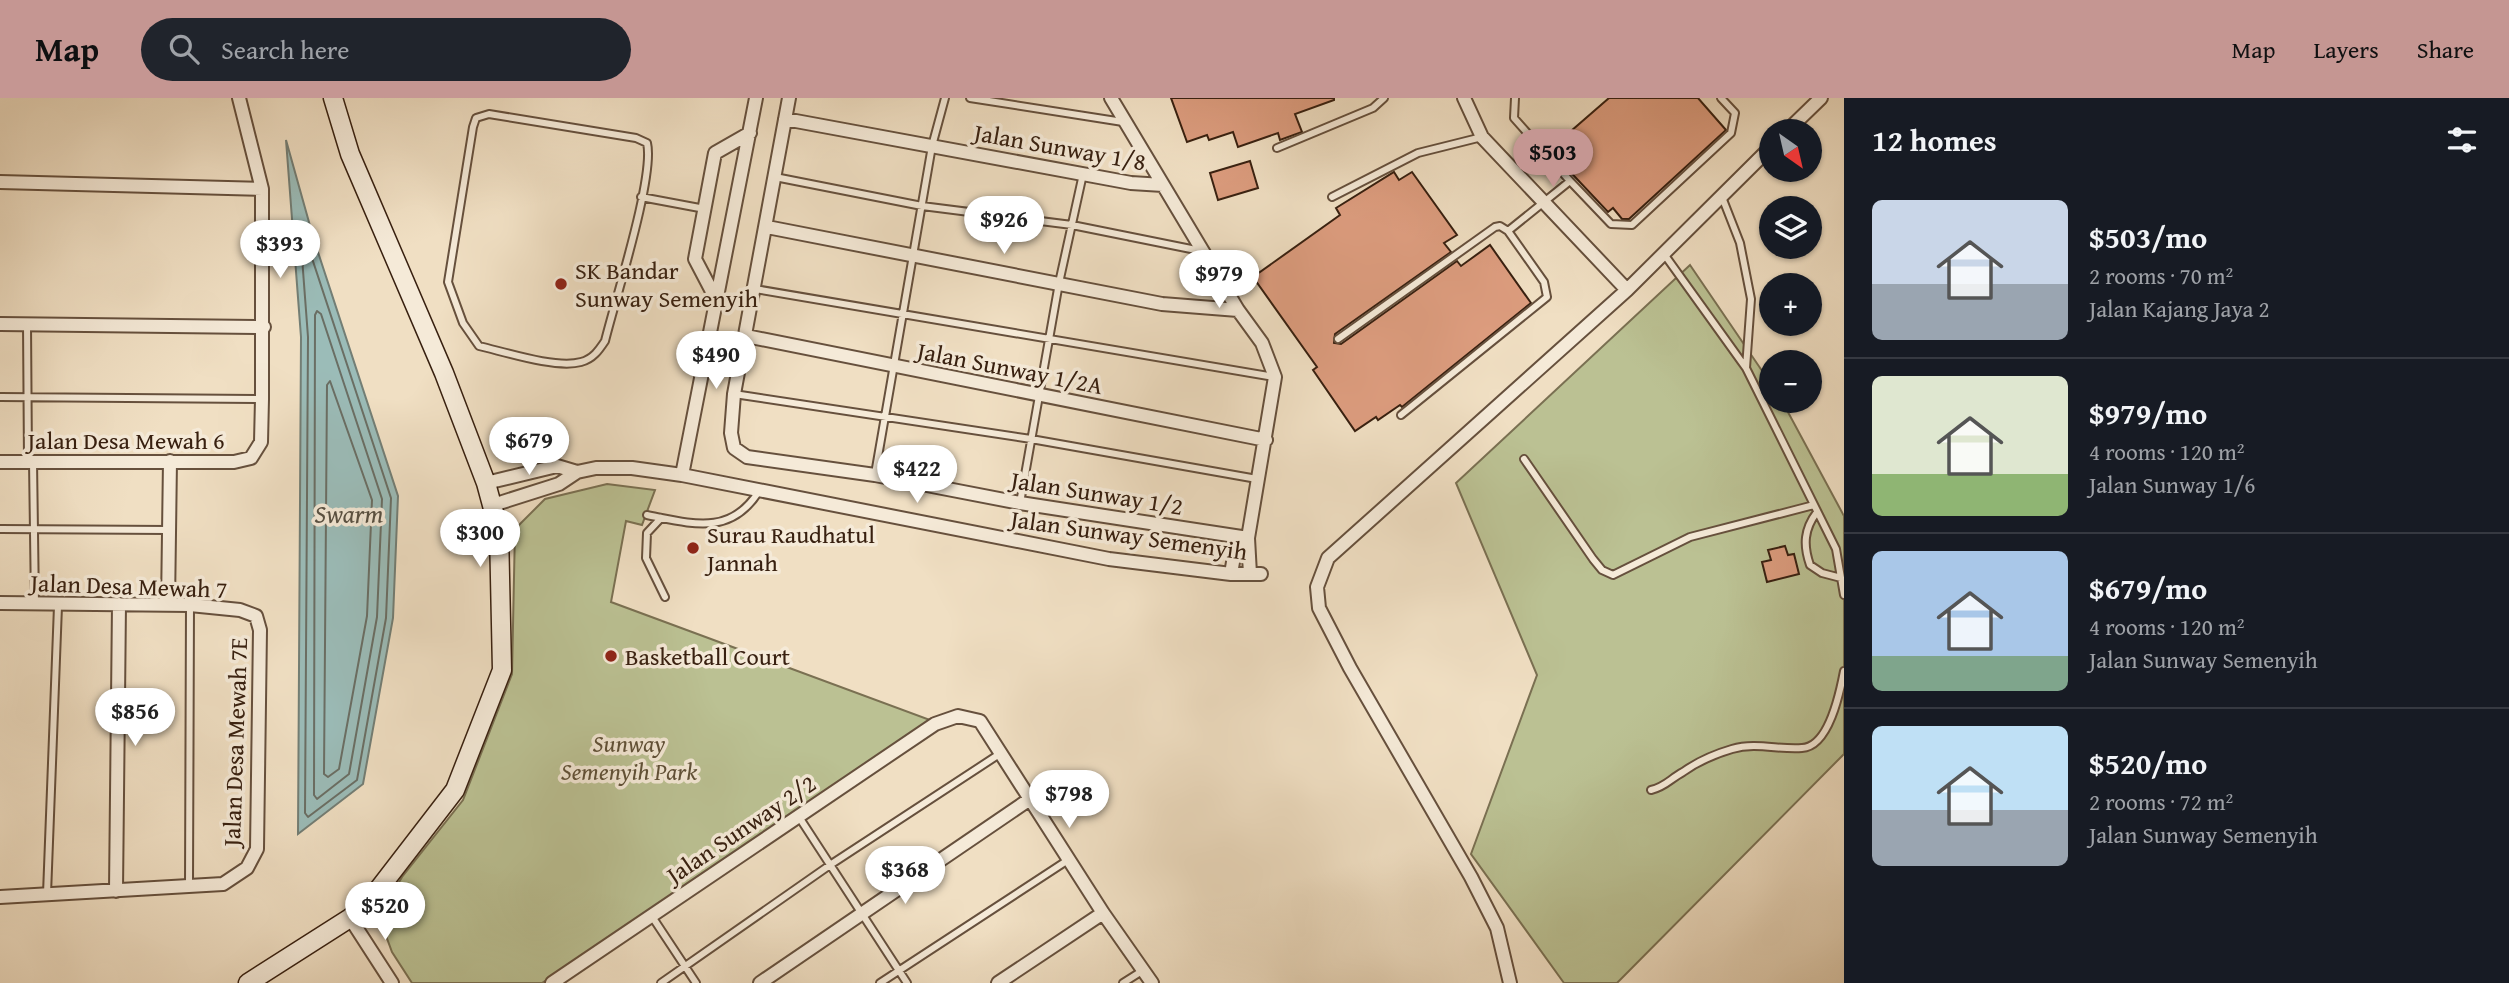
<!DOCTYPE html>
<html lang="en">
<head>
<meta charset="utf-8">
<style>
  :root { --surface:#171b24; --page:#20242c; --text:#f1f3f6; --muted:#9ea1a6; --line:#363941; --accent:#c59692 }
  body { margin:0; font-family:"Gentium Book Plus",serif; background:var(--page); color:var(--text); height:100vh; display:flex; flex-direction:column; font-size:26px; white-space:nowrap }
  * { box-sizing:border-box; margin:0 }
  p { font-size:23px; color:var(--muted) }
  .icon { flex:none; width:38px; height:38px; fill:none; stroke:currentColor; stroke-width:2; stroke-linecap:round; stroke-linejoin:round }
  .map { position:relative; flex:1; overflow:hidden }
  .sheet { display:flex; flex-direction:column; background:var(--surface); width:665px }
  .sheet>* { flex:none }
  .needle { width:46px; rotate:146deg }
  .buttons { position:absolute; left:1759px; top:21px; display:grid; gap:14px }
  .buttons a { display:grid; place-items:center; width:63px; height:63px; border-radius:50%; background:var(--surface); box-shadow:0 2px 5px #0004; font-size:35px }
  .price { position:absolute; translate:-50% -60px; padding:0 16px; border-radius:24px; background:#fff; color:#222; font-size:23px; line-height:46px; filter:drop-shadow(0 2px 4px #0008) }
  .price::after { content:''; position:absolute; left:50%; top:42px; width:21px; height:16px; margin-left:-10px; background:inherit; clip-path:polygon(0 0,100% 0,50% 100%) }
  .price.selected { background:var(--accent); color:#111 }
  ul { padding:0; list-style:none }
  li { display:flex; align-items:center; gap:21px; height:175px; padding:0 28px }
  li+li { border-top:2px solid var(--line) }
  li span { display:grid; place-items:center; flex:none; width:196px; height:140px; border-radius:10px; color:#555 }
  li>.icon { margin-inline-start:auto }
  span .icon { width:84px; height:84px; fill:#fffc; stroke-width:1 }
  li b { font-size:30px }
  h2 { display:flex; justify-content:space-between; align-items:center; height:84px; padding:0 28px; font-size:30px }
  header { display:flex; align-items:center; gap:42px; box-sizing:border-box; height:98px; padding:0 35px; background:var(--accent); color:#111 }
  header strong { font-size:33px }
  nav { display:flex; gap:38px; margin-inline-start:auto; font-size:24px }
  .search { width:490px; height:63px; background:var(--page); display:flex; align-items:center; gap:18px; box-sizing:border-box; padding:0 24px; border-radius:38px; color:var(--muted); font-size:26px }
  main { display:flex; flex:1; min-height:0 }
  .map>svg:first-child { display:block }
</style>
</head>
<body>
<header>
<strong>Map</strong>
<div class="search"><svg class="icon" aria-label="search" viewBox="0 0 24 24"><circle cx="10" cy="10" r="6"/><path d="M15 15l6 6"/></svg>Search here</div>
<nav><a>Map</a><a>Layers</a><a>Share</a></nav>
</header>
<main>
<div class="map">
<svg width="1844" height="885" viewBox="0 0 1844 885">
  <rect width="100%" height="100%" fill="#f0dfc3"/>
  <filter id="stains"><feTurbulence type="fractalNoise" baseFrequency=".00286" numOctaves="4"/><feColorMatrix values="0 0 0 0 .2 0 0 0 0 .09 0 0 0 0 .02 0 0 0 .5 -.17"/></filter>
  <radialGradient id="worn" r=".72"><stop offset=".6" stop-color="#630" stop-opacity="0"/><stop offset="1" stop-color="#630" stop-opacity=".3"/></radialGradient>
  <path fill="#bbc193" stroke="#7a7052" stroke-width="2" d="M1690,167L1771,286V303H1782L1844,418V656L1617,885H1564L1471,756L1537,577L1456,385Z
    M607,386L655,392L642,427L626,423L611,504L930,622L542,885H412L392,854L385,835L384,818L389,801L402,779L463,702L512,576L515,431L545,401Z"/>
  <path fill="#9bbcb8" stroke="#737e75" stroke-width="2" d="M286,42L314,142L398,398L393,520L363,686L298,736L301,239Z"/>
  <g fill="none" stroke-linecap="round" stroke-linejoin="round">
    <path stroke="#6a6e64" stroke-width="2" d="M303,143L307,145L391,400L386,520L357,682L308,719L305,715L308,239L301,146Z
      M317,213L321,216L382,401L377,519L349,676L317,701L314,697L315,217Z
      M330,283L372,402L367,518L339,671L328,679L324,676L327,287Z"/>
  </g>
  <path fill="#dc9c7e" stroke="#382010" stroke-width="2" d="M1171,0H1334V2L1295,16L1302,34L1280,42L1278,35L1238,49L1233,34L1209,42L1207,37L1187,44Z
    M1609,0H1698L1726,32L1629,121H1622L1613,110L1608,114L1560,63L1567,57L1559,48L1565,43L1563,40Z
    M1250,63L1258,90L1218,102L1210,75Z
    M1394,74L1399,82L1412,74L1457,137L1444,145L1451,154L1335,236L1334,245L1341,246L1457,163L1461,168L1490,147L1531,205L1402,309L1400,307L1378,322L1376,319L1355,333L1313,272L1317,269L1253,179L1340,117L1336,110Z
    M1785,448L1788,457L1794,456L1799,476L1767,484L1762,464L1771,462L1768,452Z"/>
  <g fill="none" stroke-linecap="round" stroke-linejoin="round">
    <g stroke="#66503d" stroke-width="10">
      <path id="lane" d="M970,0L1123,24
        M489,16L636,40L647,45C655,78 615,202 605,243C599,252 593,261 581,264C556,271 505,254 479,248L463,225L448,184L473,29L476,20Z
        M1277,50L1373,10L1384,0
        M775,79L922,108L1072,127L1201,153
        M1570,83L1611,126L1632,127L1731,35L1735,15L1721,0
        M641,99L705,111
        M1332,99L1418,55L1482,39
        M1722,99L1740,145L1751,201L1746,270L1836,451L1844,497
        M1664,156L1746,270
        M755,191L1274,279
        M27,226L28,363
        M1338,241L1495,129L1500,128L1508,133
        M734,296L1031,341L1257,381
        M0,299L262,301
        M1401,317L1547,199L1544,184L1508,133L1570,83L1514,20L1515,0
        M1524,361L1593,461L1602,472L1613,477L1690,439L1814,407
        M33,363L35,506
        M875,376L932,48L945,0
        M1020,405L1059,185L1083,76
        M1817,414C1804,431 1803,447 1810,467L1822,475L1841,480
        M647,417C693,426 731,438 759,393
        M661,420L647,435L646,460L665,499
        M0,431L168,432
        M1651,692C1665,689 1670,681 1683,674C1697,664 1715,656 1732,651C1756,644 1779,652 1802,650C1829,649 1840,594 1844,573
        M799,719L907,885
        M189,788L190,507
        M47,796L58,508
        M651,817L696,885
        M661,885L830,767L1001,655
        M880,885L1068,762
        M1123,885L1142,873"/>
    </g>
    <g stroke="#66503d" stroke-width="16">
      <path id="street" d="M789,0L734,296L731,335L734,350L747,359L875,377L1020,405L1248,440
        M1111,0L1238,212L1262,245L1275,279L1248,440L1250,476
        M1464,0L1482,39L1627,192
        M785,21L1131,85L1163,87
        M1787,33L1821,0
        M0,84L262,91
        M767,129L1162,206L1238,212
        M717,203L695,161L715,55L750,35
        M0,226L264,229
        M746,238L1266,342
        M0,364H234L251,360L261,344L262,301V91L239,0
        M682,377L756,0
        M486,385L557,368L577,374
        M493,407L559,386L577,374L596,370H632L682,377L1109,461L1231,476H1261
        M1231,476L1234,458L1248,440
        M0,505L190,507L240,512L256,518L260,532L257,751L247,770L223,786L0,799
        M168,507L170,363
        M116,793L119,506
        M350,820L392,885
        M552,885L935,626L958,618L980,623L1103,815L1152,885
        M760,885L1030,701
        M998,885L1103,815
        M1510,885L1497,830L1471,779L1350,570L1319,510L1317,489L1328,460L1627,192L1771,49"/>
    </g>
    <g stroke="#382010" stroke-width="21">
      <path id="secondary" d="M248,885L350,820L368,805L455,692L502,572L499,433L486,385L444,275L350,56L333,0"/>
    </g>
    <use href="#lane" stroke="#f5ead8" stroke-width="6"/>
    <use href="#street" stroke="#f5ead8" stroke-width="12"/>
    <use href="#secondary" stroke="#f5ead8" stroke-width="18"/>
  </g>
  <g fill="#8f2418" stroke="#f5ead8" stroke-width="2.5">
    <circle cx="561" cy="186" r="7"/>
    <circle cx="693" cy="450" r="7"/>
    <circle cx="611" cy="558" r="7"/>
  </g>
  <g text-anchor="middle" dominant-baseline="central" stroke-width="7" stroke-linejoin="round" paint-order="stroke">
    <g font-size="24" fill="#382010" stroke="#f5ead8">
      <text transform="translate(1060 49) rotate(10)">Jalan Sunway 1/8</text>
      <text transform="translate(1010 270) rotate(11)">Jalan Sunway 1/2A</text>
      <text x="126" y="342">Jalan Desa Mewah 6</text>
      <text transform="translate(1097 395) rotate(9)">Jalan Sunway 1/2</text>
      <text transform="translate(1129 437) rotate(8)">Jalan Sunway Semenyih</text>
      <text transform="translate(129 488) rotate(2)">Jalan Desa Mewah 7</text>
      <text transform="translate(235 644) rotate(-88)">Jalan Desa Mewah 7E</text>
      <text transform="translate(741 731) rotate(-34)">Jalan Sunway 2/2</text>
    </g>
    <g font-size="24" fill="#382010" stroke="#f5ead8" text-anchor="start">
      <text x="575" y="172">SK Bandar<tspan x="575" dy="28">Sunway Semenyih</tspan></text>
      <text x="707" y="436">Surau Raudhatul<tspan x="707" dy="28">Jannah</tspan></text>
      <text x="625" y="558">Basketball Court</text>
    </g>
    <g font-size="24" font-style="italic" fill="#5f5037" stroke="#f5ead8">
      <text x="629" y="645">Sunway<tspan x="629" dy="28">Semenyih Park</tspan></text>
    </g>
    <g font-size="26" font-style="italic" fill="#564f42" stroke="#f5ead8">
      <text x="349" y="415">Swarm</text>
    </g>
  </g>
  <rect width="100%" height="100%" filter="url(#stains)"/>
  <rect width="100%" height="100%" fill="url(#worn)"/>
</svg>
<div class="buttons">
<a><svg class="needle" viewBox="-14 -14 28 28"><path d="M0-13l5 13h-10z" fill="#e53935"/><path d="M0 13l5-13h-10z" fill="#9ea1a6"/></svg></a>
<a><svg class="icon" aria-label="layers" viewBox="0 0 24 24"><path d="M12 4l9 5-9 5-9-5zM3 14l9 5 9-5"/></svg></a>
<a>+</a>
<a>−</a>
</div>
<b class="price selected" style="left:1553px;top:91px">$503</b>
<b class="price" style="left:1004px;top:158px">$926</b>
<b class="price" style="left:280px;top:182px">$393</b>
<b class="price" style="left:1219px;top:212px">$979</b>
<b class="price" style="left:716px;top:293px">$490</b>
<b class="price" style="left:529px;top:379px">$679</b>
<b class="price" style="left:917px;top:407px">$422</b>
<b class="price" style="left:480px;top:471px">$300</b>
<b class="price" style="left:135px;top:650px">$856</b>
<b class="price" style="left:1069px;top:732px">$798</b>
<b class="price" style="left:905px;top:808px">$368</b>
<b class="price" style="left:385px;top:844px">$520</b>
</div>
<section class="sheet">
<h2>12 homes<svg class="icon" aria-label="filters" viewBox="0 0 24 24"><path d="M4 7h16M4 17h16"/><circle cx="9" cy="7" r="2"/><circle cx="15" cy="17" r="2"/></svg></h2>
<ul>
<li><span style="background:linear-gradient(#c9d6e8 60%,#9aa5b1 0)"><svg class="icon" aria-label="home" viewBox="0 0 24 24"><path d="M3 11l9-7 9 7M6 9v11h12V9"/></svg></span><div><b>$503/mo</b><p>2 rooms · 70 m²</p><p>Jalan Kajang Jaya 2</p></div></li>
<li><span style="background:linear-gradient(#dfe7d0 70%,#8fb573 0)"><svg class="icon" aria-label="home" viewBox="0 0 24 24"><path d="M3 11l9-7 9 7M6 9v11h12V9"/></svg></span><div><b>$979/mo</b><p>4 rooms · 120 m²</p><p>Jalan Sunway 1/6</p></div></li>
<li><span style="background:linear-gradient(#a9c7e8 75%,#7fa58c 0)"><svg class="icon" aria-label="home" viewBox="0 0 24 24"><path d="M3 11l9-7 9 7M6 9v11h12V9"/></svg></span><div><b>$679/mo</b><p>4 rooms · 120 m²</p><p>Jalan Sunway Semenyih</p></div></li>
<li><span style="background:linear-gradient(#bfe0f5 60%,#9aa5b1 0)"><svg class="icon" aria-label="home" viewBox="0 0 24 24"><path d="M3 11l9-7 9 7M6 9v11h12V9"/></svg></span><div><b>$520/mo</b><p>2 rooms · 72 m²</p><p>Jalan Sunway Semenyih</p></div></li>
</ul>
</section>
</main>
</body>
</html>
